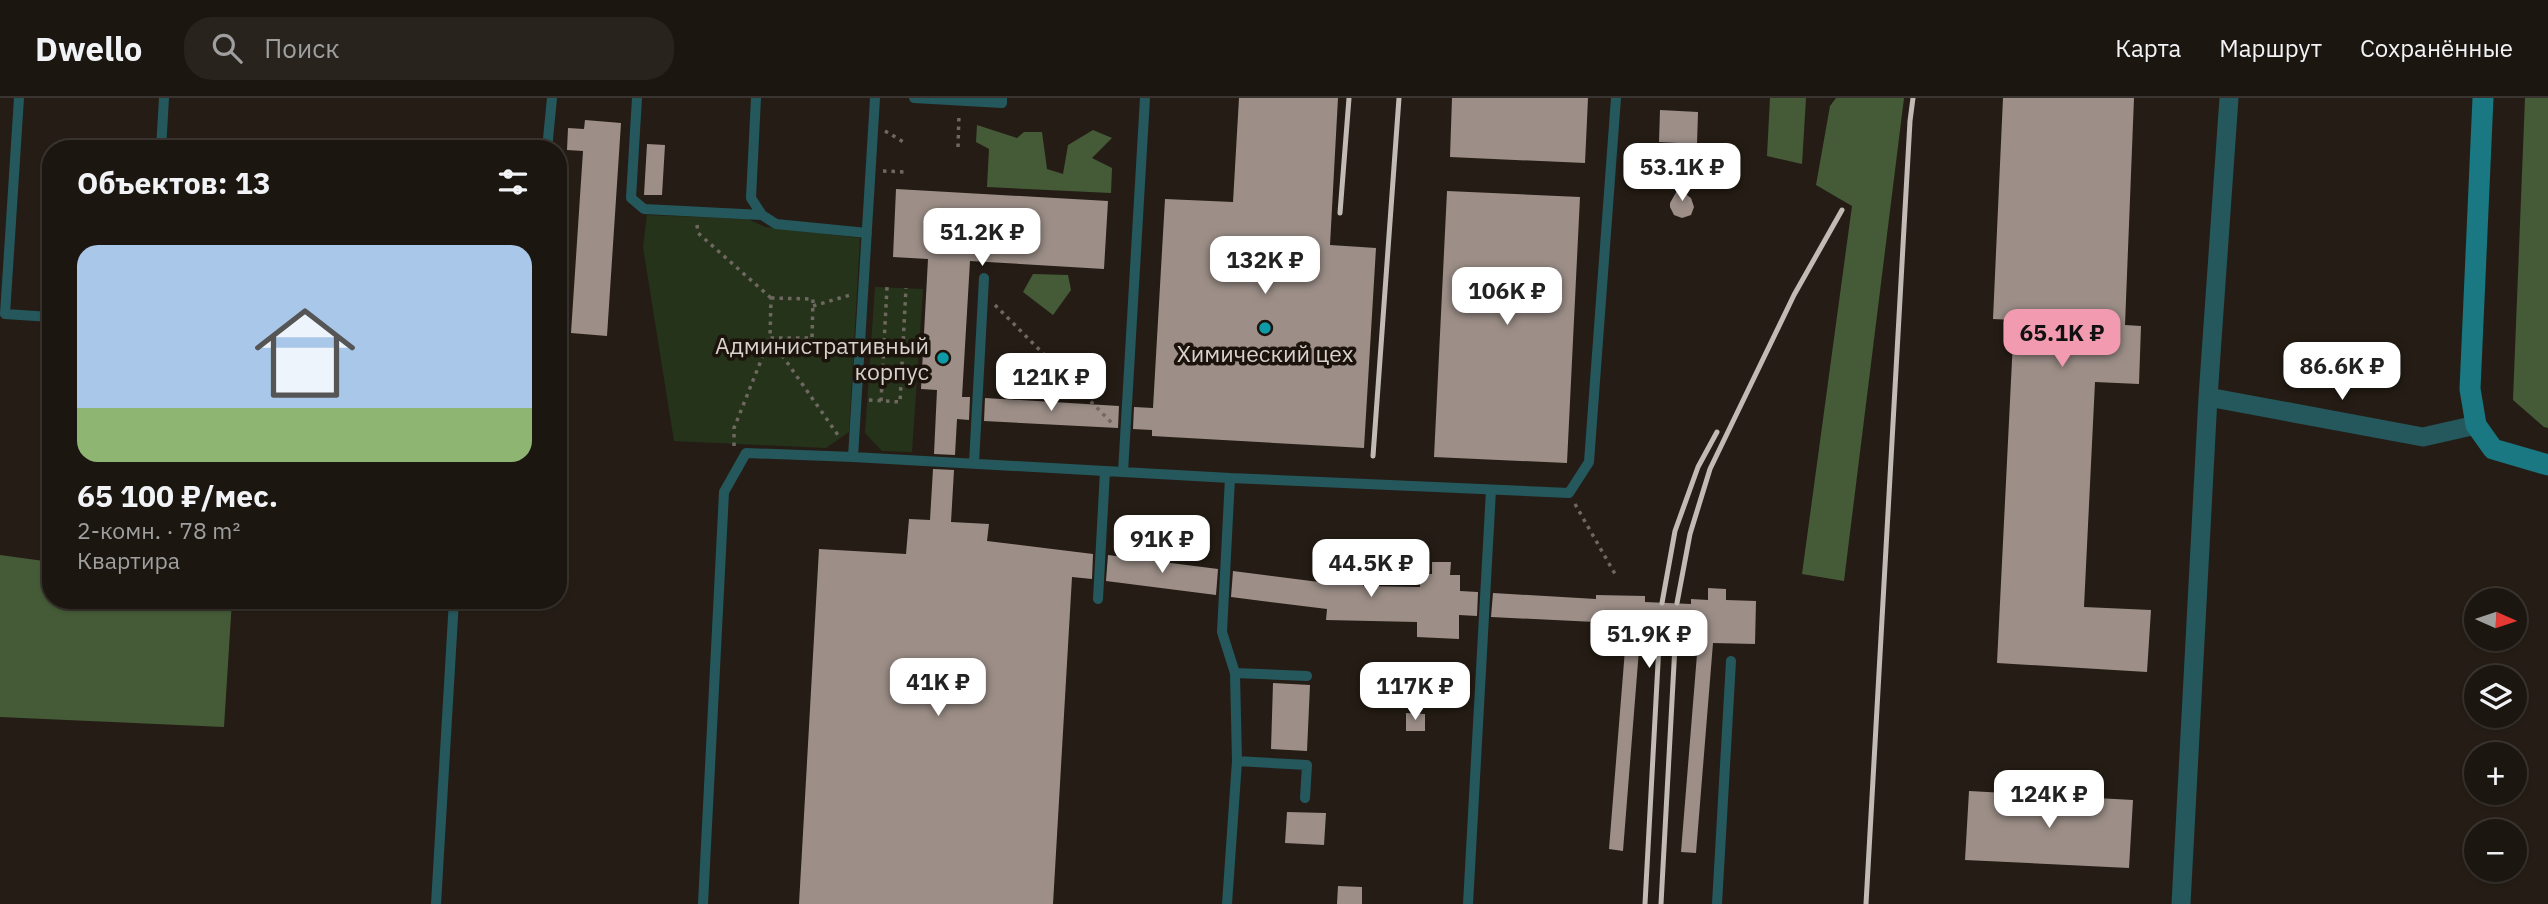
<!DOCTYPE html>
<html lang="ru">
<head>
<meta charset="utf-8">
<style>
  :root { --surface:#1c1610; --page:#29231e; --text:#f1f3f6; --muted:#a09f9f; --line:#3a3530; --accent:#f29ab0 }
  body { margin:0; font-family:"IBM Plex Sans",sans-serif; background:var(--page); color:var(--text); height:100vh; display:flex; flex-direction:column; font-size:26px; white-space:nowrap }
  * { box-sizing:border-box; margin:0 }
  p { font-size:23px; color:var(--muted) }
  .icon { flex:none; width:38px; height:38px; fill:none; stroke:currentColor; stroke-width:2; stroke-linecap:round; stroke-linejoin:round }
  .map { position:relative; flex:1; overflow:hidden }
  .sheet { position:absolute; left:42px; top:42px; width:525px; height:469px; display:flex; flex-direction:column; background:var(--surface); border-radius:28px; box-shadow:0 2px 5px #0004,0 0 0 2px var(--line) }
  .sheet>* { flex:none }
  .needle { width:46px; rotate:93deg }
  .tools { position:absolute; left:2464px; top:490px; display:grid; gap:14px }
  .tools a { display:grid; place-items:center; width:63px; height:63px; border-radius:50%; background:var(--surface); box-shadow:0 2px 5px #0004,0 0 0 2px var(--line); font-size:35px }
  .price { position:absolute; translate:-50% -60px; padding:0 16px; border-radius:14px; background:#fff; color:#222; font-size:23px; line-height:46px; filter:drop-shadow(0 2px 4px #0008) }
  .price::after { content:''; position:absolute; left:50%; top:42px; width:21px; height:16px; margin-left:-10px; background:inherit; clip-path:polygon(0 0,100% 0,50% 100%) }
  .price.active { background:var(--accent); color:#111 }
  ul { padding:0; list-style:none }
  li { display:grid; align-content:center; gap:14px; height:371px; padding:0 35px }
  li span { display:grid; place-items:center; height:217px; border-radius:21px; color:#555 }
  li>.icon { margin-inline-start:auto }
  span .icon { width:126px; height:126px; fill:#fffc; stroke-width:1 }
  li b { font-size:30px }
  h2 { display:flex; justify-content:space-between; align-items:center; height:84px; padding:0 35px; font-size:30px }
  header { display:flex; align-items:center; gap:42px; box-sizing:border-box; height:98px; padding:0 35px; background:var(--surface); border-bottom:2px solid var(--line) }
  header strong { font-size:33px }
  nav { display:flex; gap:38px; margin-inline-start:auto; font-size:24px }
  .search { width:490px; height:63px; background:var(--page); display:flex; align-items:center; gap:18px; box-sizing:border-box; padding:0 24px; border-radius:28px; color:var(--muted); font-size:26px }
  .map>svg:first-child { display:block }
</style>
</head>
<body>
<header>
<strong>Dwello</strong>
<div class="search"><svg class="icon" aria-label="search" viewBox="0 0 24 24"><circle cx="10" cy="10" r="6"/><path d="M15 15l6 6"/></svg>Поиск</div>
<nav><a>Карта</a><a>Маршрут</a><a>Сохранённые</a></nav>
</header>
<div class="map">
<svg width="2548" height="806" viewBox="0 0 2548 806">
  <rect width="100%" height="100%" fill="#251d15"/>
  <path fill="#25331a" d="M647,117L748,121L765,129L860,140L849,334L826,350L674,343L643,149Z
    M875,189L923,191L912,354L882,353L865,335Z"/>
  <path fill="#455b37" d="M1770,0H1806L1802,66L1767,58Z
    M1836,0H1904L1844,483L1802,476L1852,108L1816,87L1830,8Z
    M2525,0H2548V330L2544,329L2513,302Z
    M977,27L1017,40L1024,34H1042L1047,71L1063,76L1068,47L1093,32L1112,40L1092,60L1112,70L1111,95L987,89L989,51L976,44Z
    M1033,176L1068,177L1071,192L1053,217L1023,194Z
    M0,457L51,464V502H232L224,629L0,619Z"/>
  <path fill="#9d8f88" d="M1239,0H1338L1330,147L1376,150L1364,350L1152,338V332L1133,331L1134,309L1153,310L1165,101L1233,104Z
    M1452,0H1588L1585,65L1450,59Z
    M2003,0H2134L2125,227L2141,228L2139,286L2095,284L2084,509L2151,512L2147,574L1997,565L2014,222L1993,221Z
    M1660,12L1698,14L1697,46L1659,44Z
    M585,22L621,25L607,238L571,235L583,53L567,52L568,30L584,31Z
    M647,46L665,47L662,97H644Z
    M1683,82L1687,97L1691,100L1694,109L1691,117L1682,120L1674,117L1670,109V105Z
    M896,91L1108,103L1104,171L970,163L962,299H970L969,322L957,321L955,357L934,356L937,292L921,291L928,161L893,159Z
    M1447,93L1580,99L1567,365L1434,359Z
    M985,300L1119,308L1118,330L984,323Z
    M933,371L954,372L951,424L989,426L987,443L1093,456L1092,481L1072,479L1053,806H799L819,451L906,456L909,421L930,422Z
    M1108,457L1218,471L1216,497L1106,483Z
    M1432,464H1451L1450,477H1460V493L1478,494L1477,518L1459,517V541L1417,539V524L1326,522L1327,511L1231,499L1233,473L1327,485L1328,473L1363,474V488L1420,489V476H1432Z
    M1708,490L1726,491V502L1756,503L1755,546L1713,545L1696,755L1681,754L1698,544H1690V530L1644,527V539H1640L1623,753L1609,751L1626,539L1595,538V524L1491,519L1493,495L1596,501V497L1645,498V504L1691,506V501L1708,502Z
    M1273,585L1310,587L1307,653L1271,651Z
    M1406,615L1425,616V633H1406Z
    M1969,693L2133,702L2129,770L1965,762Z
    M1287,714L1326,715L1324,747L1285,745Z
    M1338,788L1362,789V806H1337Z"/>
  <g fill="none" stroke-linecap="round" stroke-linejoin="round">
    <path stroke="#6f6861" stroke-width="3.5" stroke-dasharray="3.5 5" stroke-linecap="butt" d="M885,33L907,46
      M958,49L959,16
      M883,73L906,74
      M697,127L698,135L771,200
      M771,200L813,201L812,240H770Z
      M995,207L1113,326
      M813,208L850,197
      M869,302L900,304L906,190
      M881,303L887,189
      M734,348V330L770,240L840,340
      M1575,406L1615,476"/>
    <path stroke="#24585d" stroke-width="10" d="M19,0L5,216L51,219
      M637,0L631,100L644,111L762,117
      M756,0L751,100L762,117L776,126L867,135
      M875,0L853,359L1230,380L1222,534L1235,575L1237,663L1227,806
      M914,0L1002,5V0
      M161,51L164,0
      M547,51L552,0
      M974,365L984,180
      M1123,374L1145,0
      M1230,380L1569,395L1589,364L1616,0
      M1098,501L1105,373
      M1235,575L1307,578
      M1237,663L1307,667L1305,700
      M436,806L454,502
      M703,806L724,394L746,355L853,359
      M1468,806L1491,392
      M1717,806L1731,563"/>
    <path stroke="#24585d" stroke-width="19" d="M2208,299L2423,339L2476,327
      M2181,806L2208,299L2229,0"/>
    <path stroke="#197881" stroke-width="21" d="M2483,0L2470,291L2476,327L2493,351L2548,367"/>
    <path stroke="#c2bbb5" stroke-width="5" d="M1340,115L1349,0
      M1373,358L1399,0
      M1662,505L1675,433L1698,369L1717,334
      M1677,505L1690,436L1710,371L1794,197L1842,112
      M1645,806L1660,528
      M1661,806L1676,529
      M1866,806L1910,23L1913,0"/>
  </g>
  <g fill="#0f9aa8" stroke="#1c140c" stroke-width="2.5">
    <circle cx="1265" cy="230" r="7"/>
    <circle cx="943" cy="260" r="7"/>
  </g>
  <g text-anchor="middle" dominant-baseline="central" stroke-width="7" stroke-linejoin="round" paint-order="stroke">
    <g font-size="23" fill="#d8d2cc" stroke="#1c140c" text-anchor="end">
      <text x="929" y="247">Административный<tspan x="929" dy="26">корпус</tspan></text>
      <text x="1265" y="255" text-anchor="middle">Химический цех</text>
    </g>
  </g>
</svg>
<div class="tools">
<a><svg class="needle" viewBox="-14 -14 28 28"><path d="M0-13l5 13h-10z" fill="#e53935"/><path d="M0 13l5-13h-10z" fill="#a09f9f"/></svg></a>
<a><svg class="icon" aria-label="layers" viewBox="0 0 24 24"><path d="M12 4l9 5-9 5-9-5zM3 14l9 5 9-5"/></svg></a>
<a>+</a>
<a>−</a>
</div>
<b class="price" style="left:1682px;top:105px">53.1K ₽</b>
<b class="price" style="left:982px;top:170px">51.2K ₽</b>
<b class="price" style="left:1265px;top:198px">132K ₽</b>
<b class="price" style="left:1507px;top:229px">106K ₽</b>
<b class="price active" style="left:2062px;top:271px">65.1K ₽</b>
<b class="price" style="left:2342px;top:304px">86.6K ₽</b>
<b class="price" style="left:1051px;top:315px">121K ₽</b>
<b class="price" style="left:1162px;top:477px">91K ₽</b>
<b class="price" style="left:1371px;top:501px">44.5K ₽</b>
<b class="price" style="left:1649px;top:572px">51.9K ₽</b>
<b class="price" style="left:938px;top:620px">41K ₽</b>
<b class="price" style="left:1415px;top:624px">117K ₽</b>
<b class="price" style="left:2049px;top:732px">124K ₽</b>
<section class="sheet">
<h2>Объектов: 13<svg class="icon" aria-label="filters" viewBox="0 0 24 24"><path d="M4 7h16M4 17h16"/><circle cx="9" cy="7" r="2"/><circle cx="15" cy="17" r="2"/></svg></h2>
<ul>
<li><span style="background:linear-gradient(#a9c7e8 75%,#8fb573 0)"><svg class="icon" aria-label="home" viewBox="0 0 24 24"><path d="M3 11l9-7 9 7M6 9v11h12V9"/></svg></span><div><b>65 100 ₽/мес.</b><p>2-комн. · 78 m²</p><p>Квартира</p></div></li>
</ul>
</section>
</div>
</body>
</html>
